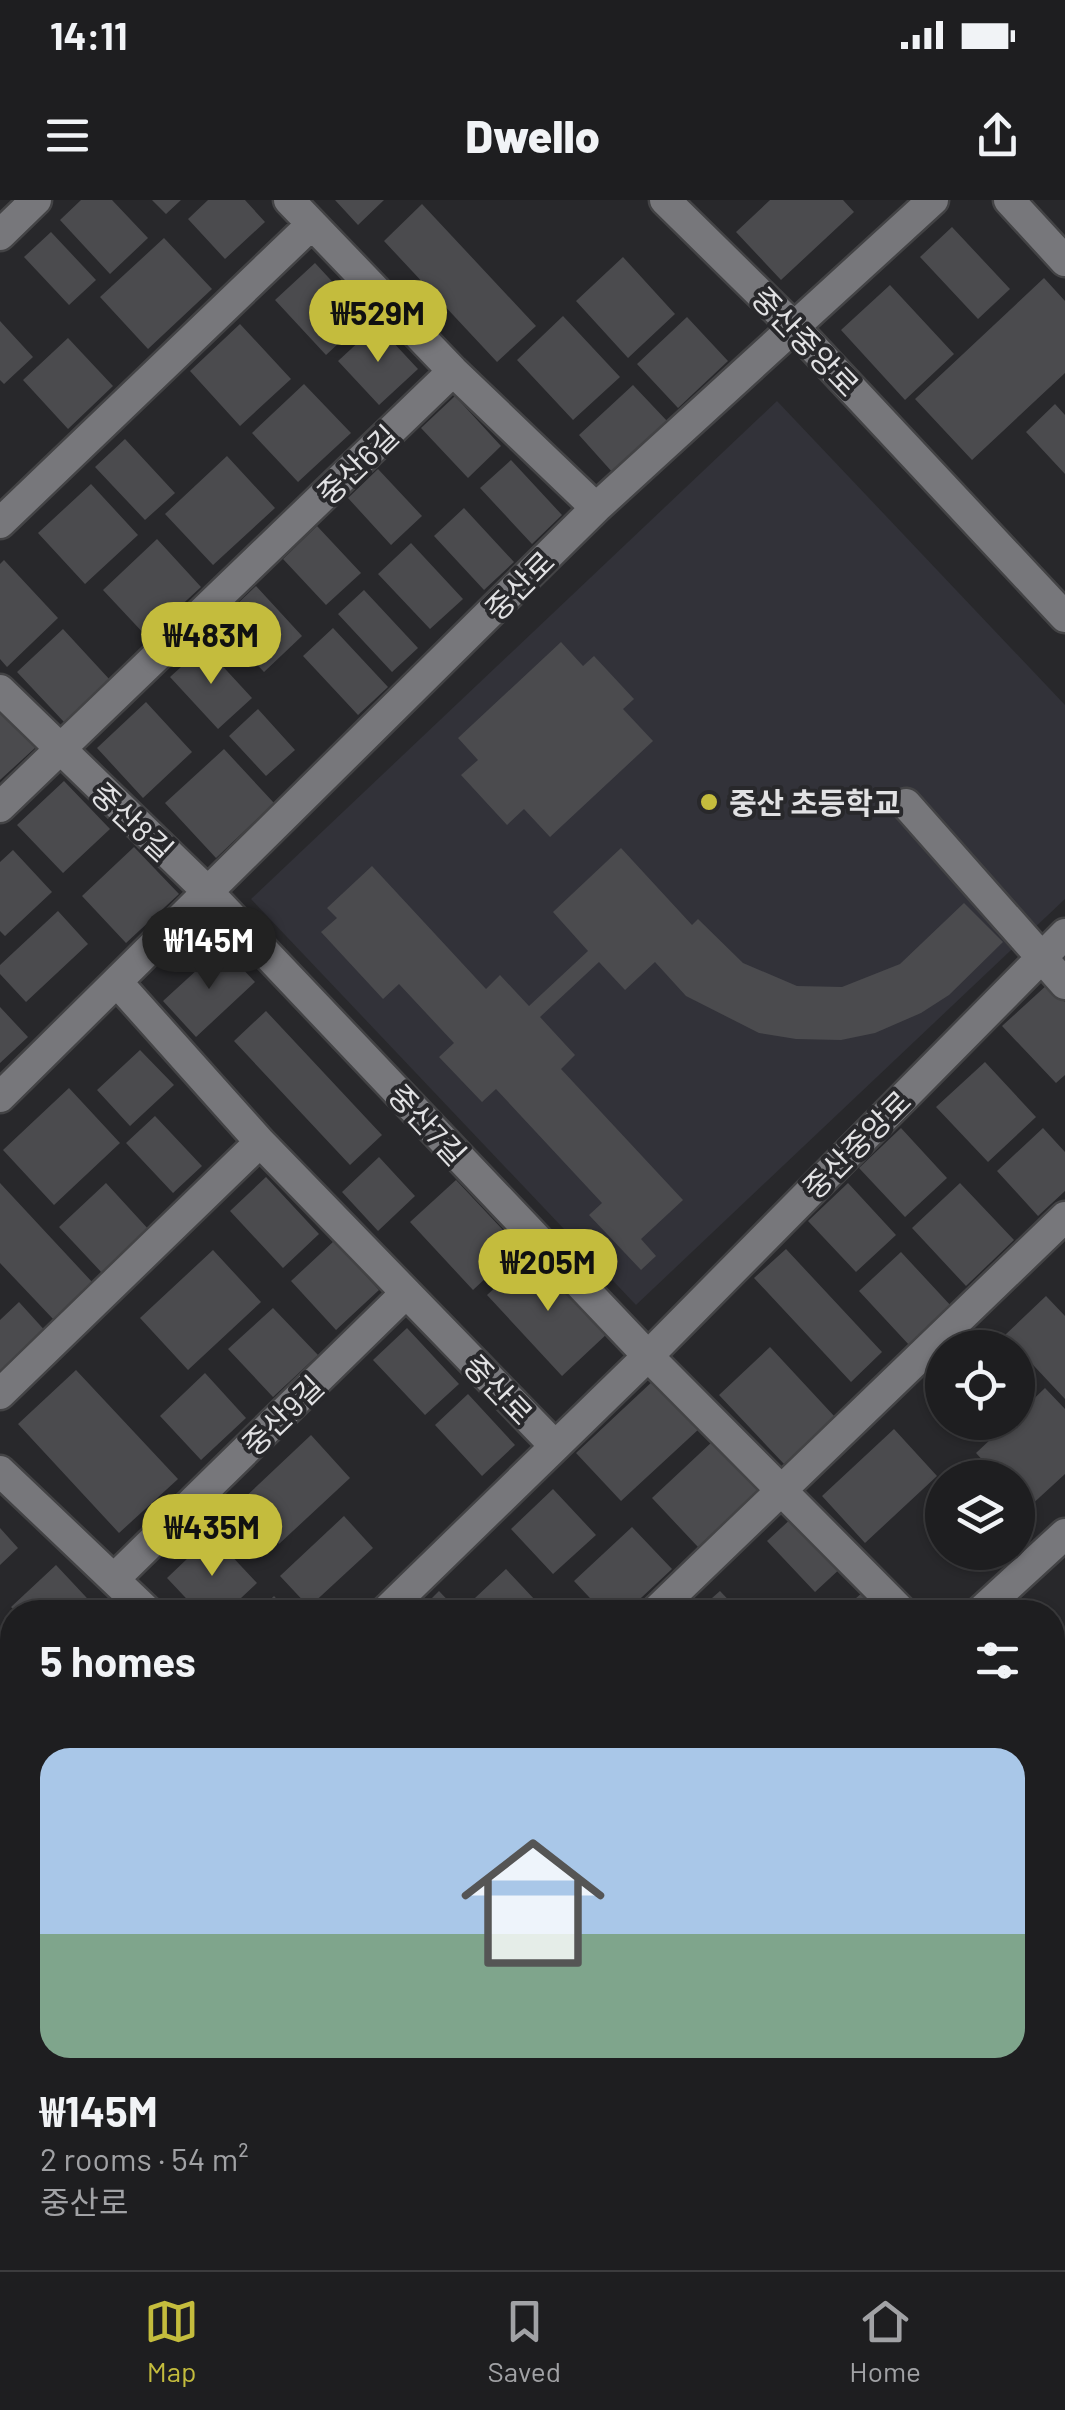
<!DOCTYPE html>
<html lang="en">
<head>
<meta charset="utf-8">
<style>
  :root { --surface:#1e1e20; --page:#262729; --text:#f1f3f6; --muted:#a1a2a5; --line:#3c3c3e; --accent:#c4bc3d }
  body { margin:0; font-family:Barlow,"Noto Sans KR",sans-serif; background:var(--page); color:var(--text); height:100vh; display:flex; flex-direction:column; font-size:38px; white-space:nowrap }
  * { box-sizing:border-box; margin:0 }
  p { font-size:32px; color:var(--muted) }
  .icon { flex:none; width:55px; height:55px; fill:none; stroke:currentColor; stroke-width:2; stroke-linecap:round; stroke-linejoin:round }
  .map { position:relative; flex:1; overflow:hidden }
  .panel { position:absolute; left:0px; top:1400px; width:1065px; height:670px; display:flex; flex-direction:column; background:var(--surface); border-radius:40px 40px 0 0; box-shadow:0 2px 8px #0004,0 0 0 2px var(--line) }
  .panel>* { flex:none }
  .controls { position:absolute; left:925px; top:1130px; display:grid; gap:20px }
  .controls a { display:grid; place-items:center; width:110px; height:110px; border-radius:50%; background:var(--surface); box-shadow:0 2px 8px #0004,0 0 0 2px var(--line); font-size:50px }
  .price { position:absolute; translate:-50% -85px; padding:0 22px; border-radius:35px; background:var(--accent); color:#111; font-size:32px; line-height:65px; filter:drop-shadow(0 2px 5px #0008) }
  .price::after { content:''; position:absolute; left:50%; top:60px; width:30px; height:22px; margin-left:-15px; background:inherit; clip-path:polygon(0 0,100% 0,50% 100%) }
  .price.selected { background:#222; color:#fff }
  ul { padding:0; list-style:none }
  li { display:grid; align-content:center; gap:20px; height:530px; padding:0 40px }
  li+li { border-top:2px solid var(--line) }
  li span { display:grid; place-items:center; height:310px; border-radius:30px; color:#555 }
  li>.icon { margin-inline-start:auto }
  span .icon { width:180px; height:180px; fill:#fffc; stroke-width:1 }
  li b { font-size:42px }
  h2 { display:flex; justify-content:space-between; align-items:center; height:120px; padding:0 40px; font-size:42px }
  .status { display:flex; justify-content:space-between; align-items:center; height:70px; padding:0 50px; background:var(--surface); direction:ltr }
  .status svg { height:28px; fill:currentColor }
  header { display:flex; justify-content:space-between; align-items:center; height:130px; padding:0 40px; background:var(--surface); font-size:45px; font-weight:800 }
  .tab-bar { display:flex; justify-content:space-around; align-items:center; height:140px; border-top:2px solid var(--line); background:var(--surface); font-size:28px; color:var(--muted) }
  .tab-bar a { display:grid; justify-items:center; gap:5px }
  .tab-bar .selected { color:var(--accent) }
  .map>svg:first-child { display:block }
</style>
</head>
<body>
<div class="status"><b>14:11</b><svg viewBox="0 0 49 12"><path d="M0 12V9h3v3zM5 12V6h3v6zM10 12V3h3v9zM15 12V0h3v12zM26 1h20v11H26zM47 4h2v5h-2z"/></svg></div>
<header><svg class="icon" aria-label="menu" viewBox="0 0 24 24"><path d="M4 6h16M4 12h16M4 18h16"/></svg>Dwello<svg class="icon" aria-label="share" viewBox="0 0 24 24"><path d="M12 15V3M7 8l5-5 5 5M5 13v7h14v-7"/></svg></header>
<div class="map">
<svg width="1065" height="2070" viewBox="0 0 1065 2070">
  <rect width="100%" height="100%" fill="#28282b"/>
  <path fill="#323239" d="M777,201L1065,505V699L636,1105L251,699Z"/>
  <path fill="#3f3c09" d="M0,1704L12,1717V1745L0,1757Z"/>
  <path fill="#4b4b4e" d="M81,0H112L148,38L110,74L60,20Z
    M152,0H181L166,14Z
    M208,0H245L265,22L225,59L188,19Z
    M335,0H384L358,25Z
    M770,0H843L854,12L781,80L736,32Z
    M422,4L536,126L497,162L384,41Z
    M952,27L1010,89L978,119L920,57Z
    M51,32L96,80L69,105L24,57Z
    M164,38L212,89L148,149L100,97Z
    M623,57L675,114L628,158L576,101Z
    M315,63L366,118L326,155L275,100Z
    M1044,78L1065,101V173L972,260L915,199Z
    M890,85L954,154L905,200L841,130Z
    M563,116L620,177L573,220L517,160Z
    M687,117L728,161L678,208L637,164Z
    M0,121L33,157L4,184L0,180Z
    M240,124L291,179L240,226L190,171Z
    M377,125L418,169L379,205L338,161Z
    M68,138L113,186L68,229L23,180Z
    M304,184L351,233L298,282L252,233Z
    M633,185L668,222L613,273L579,235Z
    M455,196L501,246L468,278L421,228Z
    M1055,204L1065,215V274L1026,232Z
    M125,239L175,293L145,320L95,267Z
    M227,256L275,308L213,365L165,314Z
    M511,260L562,315L532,344L480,288Z
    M378,269L422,316L391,345L348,298Z
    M91,284L138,335L85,384L38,333Z
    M464,308L514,362L484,390L434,336Z
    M317,326L361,373L326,405L283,359Z
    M157,339L201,387L147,437L103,390Z
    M411,343L463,399L430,429L378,374Z
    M4,360L58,418L7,467L0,459V364Z
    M256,386L302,436L264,472L218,422Z
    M364,390L418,448L392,472L338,414Z
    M333,428L388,487L358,515L303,456Z
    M63,429L110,480L64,522L17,472Z
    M561,442L583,466L594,456L634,499L623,509L653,541L550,637L524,609L507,625L461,575L478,560L458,538Z
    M204,446L252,498L218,529L170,477Z
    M146,502L192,552L143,598L97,548Z
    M0,509L36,547L0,580Z
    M258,509L295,550L266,576L229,536Z
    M224,549L274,603L216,658L165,603Z
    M64,581L110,629L63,673L17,625Z
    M134,647L179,694L126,743L82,696Z
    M621,648L692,725L698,719L743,763L797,786L842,787L900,764L964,703L1003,742L949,795L921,813L875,833L841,840L796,839L759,833L686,796L655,762L625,790L599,762L540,817L575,855L561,869L683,1000L641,1039L656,1056L641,1070L589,1015L602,1003L496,889L482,902L439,857L454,843L399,784L383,799L321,732L337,718L327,708L372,666L486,789L500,775L529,806L588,751L553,712Z
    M13,650L52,692L5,736L0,731V662Z
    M58,711L88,744L26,802L0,774V765Z
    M222,747L255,782L196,837L163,801Z
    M1048,784L1065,802V875L1056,883L1002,826Z
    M0,807L28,837L0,863Z
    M266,811L382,935L350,965L234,841Z
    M140,850L174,885L130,926L97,890Z
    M985,862L1036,917L988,962L936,907Z
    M69,888L120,943L54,1005L3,950Z
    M155,916L202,966L173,993L126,943Z
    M901,928L947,978L905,1017L859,968Z
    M1043,928L1065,952V991L1038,1016L997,971Z
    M379,957L415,996L378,1031L342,992Z
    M266,977L319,1034L283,1068L230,1011Z
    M456,980L519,1047L473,1090L410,1022Z
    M0,983L93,1083L54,1120L0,1063Z
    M106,983L150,1031L103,1074L59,1027Z
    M848,983L896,1035L856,1072L808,1021Z
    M960,983L1014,1040L966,1086L912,1028Z
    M334,1041L379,1090L336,1130L291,1081Z
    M786,1049L882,1152L851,1182L754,1078Z
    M213,1050L261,1102L188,1170L140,1118Z
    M534,1052L609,1132L562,1176L487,1095Z
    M901,1052L952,1107L910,1146L859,1091Z
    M1046,1096L1065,1116V1199L1005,1135Z
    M19,1102L48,1134L0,1179V1120Z
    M273,1108L318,1155L273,1197L228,1149Z
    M407,1128L459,1184L425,1215L373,1160Z
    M770,1147L835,1217L784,1264L719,1195Z
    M76,1170L178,1279L119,1333L18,1224Z
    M205,1173L246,1218L201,1260L160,1216Z
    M655,1179L700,1228L621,1301L576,1253Z
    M1045,1188L1065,1209V1274L1028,1308L1018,1297V1278H999L976,1253L1009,1222H1018V1214Z
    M468,1194L515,1245L482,1276L435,1225Z
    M894,1229L937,1276L865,1343L822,1296Z
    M311,1235L350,1278L279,1344L240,1302Z
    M713,1241L759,1290L698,1347L652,1298Z
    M553,1289L596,1335L553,1374L511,1329Z
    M795,1315L843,1366L815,1392L767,1341Z
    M344,1316L373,1348L309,1407L280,1376Z
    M632,1327L672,1369L626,1412H603L574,1381Z
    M0,1328L18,1348L0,1365Z
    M212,1335L257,1383L226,1412H199L167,1378Z
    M56,1365L100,1412H16L11,1407Z
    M506,1369L536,1401L524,1412H460Z
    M439,1391L459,1412H425L421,1409Z
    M720,1391L740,1412H696Z
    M863,1392L882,1412H840Z
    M274,1396L289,1412H257Z
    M1065,1441V1489L1052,1475V1452Z
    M12,1505V1571L0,1557V1517Z
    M1052,1527L1065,1540V1547L1052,1558Z
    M1052,1758L1065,1772V1819L1052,1830Z
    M0,1849L12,1863V1946L6,1953L0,1947Z
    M1060,1871L1065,1876V1959L1052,1971V1879Z
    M12,1966V1986L2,1976Z
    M1052,2001L1065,2014V2070H1040L1029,2058H1052Z
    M17,2058H50L62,2070H20L12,2062Z
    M151,2058H255L242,2070H138Z
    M510,2058H578L590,2070H522Z
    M729,2058H802L804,2060L794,2070H716Z
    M957,2058H979L967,2068Z"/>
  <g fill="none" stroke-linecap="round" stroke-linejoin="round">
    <g stroke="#434345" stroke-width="35">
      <path id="minor" d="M289,0L453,171L596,308
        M665,0L795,128L1065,417
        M1009,0L1065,61
        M0,35L36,0
        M0,323L312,24
        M0,490L208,692L648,1156L902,1412
        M906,604L1065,784
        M0,607L453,171
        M117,782L260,942L555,1246
        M0,897L596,308L933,0
        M0,1194L260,942
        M0,1271L148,1412
        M115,1378L406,1093
        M385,1412L648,1156L1065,734
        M655,1412L1065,1017
        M980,1412L1065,1334
        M1052,1596L1065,1582
        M0,1608L12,1620
        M1052,1644L1065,1657
        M0,1670L12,1683
        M0,1788L12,1776
        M1052,1854L1065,1842
        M0,1998L12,2011
        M431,2058L443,2070
        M653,2058L665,2070
        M0,2068L12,2056
        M330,2070L343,2058
        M823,2070L836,2058"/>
    </g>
    <use href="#minor" stroke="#77777b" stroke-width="30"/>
  </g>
  <circle fill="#c4bc3d" stroke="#28282b" stroke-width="4" cx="709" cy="602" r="10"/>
  <g text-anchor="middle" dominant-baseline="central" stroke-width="8" stroke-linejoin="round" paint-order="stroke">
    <g font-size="30" fill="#e1e1e3" stroke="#28282b">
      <text transform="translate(806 141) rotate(46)">중산중앙로</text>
      <text transform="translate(357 264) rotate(-44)">중산6길</text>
      <text transform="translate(519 385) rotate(-45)">중산로</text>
      <text transform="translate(133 621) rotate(43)">중산8길</text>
      <text transform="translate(428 924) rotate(47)">중산7길</text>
      <text transform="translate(856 944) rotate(-45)">중산중앙로</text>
      <text transform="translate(499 1189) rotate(46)">중산로</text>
      <text transform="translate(282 1215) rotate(-44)">중산9길</text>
    </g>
    <g font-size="30" font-weight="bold" fill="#e1e1e3" stroke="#28282b" text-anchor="start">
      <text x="729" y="602">중산 초등학교</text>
    </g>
  </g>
</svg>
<div class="controls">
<a><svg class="icon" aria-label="locate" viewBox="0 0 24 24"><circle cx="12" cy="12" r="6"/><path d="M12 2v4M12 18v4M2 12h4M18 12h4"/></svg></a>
<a><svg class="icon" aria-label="layers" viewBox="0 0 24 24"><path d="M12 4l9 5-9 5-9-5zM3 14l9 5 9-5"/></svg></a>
</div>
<b class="price" style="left:378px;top:165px">₩529M</b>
<b class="price" style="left:211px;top:487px">₩483M</b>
<b class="price selected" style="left:209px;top:792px">₩145M</b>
<b class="price" style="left:548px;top:1114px">₩205M</b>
<b class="price" style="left:212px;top:1379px">₩435M</b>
<section class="panel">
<h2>5 homes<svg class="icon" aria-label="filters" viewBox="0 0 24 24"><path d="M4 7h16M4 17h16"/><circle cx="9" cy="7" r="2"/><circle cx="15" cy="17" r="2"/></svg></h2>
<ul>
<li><span style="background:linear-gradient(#a9c7e8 60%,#7fa58c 0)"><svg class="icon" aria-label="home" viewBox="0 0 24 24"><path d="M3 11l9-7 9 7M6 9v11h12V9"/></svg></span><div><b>₩145M</b><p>2 rooms · 54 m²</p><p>중산로</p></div></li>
</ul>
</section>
</div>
<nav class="tab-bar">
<a class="selected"><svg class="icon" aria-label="map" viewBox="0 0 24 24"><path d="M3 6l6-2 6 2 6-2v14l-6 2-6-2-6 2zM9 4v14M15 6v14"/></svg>Map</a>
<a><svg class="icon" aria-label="saved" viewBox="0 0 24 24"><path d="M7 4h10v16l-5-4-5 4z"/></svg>Saved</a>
<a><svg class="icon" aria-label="home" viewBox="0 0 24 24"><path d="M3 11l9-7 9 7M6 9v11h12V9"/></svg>Home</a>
</nav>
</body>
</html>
